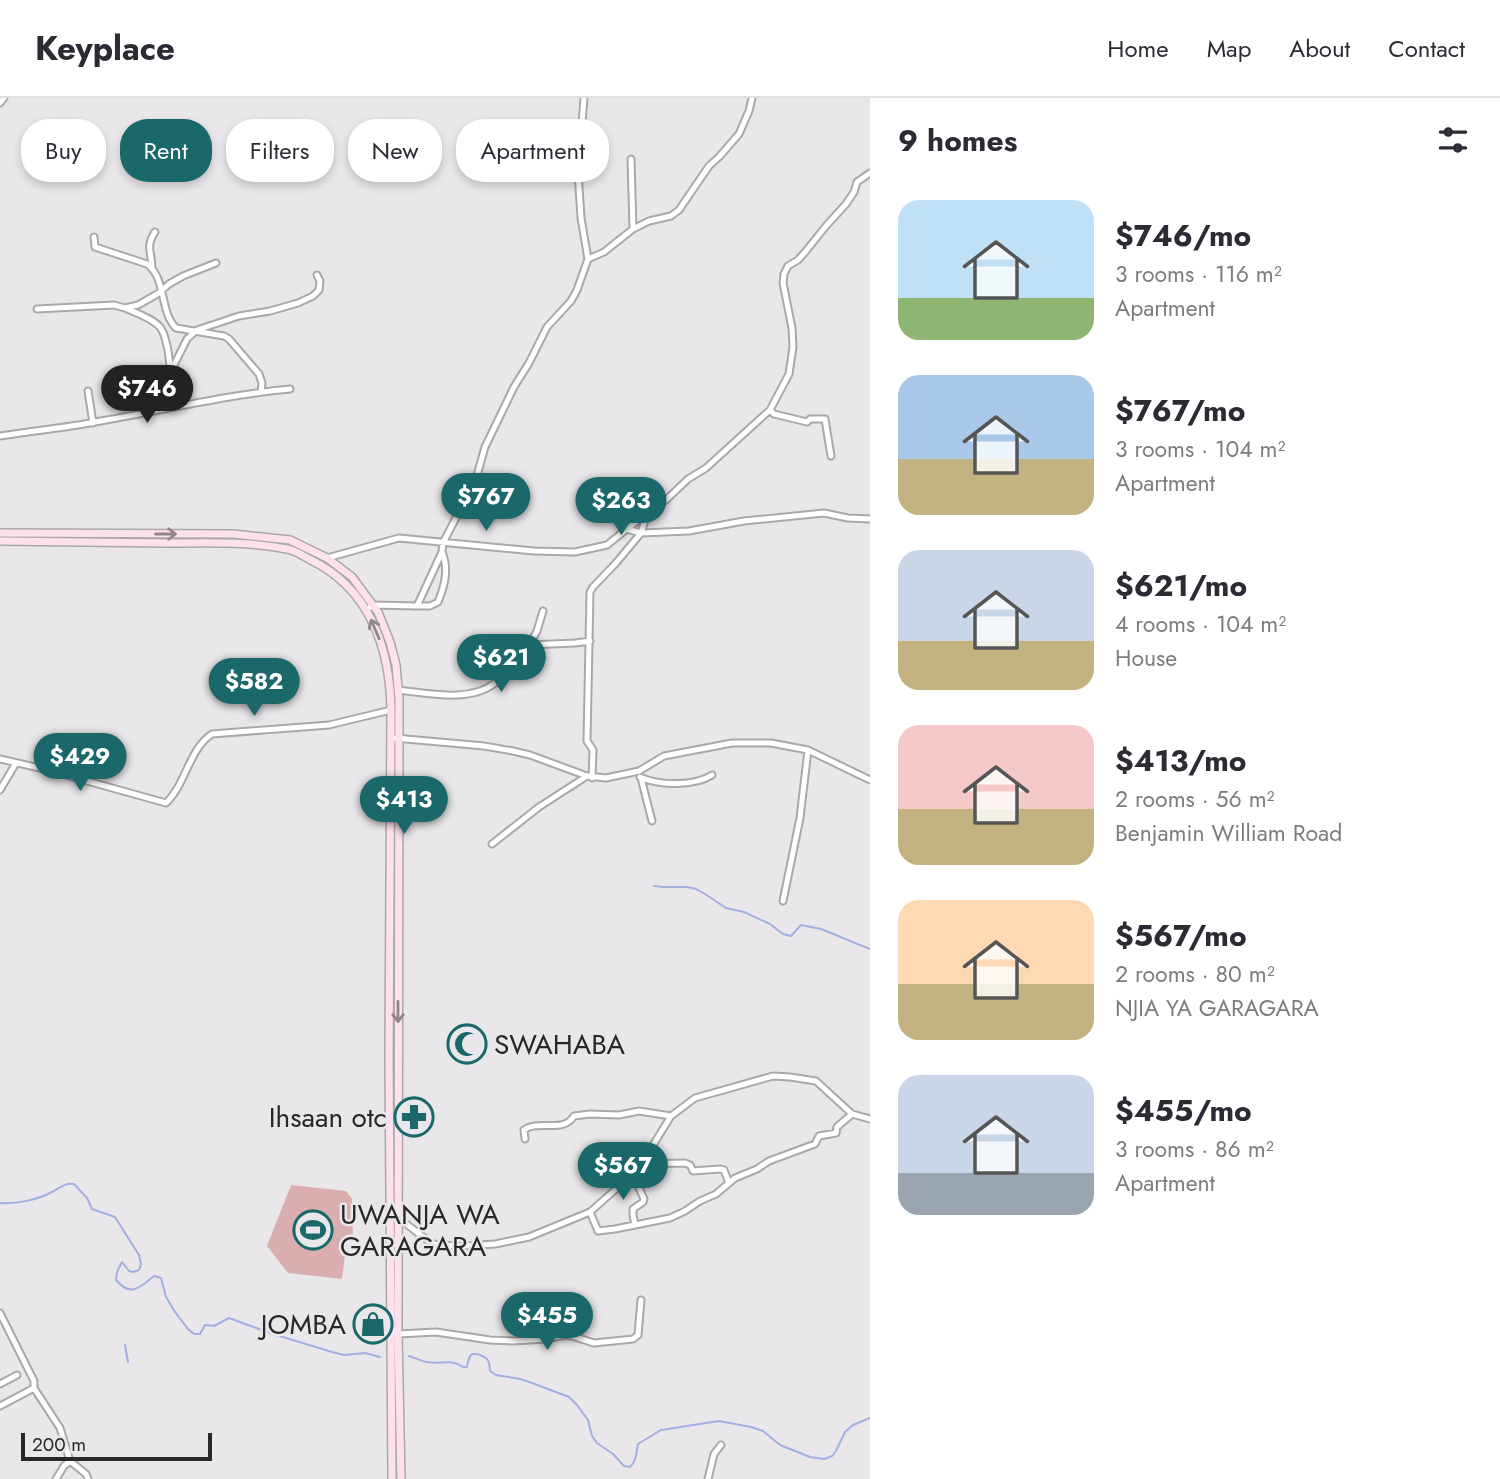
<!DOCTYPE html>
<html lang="en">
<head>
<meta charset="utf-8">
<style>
  :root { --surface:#fff; --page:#f2f2f3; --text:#2b2b33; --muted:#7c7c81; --line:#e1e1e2; --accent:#1a6869 }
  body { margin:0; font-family:Jost,sans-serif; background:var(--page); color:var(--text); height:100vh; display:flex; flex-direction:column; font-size:26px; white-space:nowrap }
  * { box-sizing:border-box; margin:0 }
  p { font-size:23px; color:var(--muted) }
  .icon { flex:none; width:38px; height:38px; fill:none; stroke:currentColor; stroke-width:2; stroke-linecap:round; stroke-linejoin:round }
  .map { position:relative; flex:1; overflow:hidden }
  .panel { display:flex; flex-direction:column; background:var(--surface); width:630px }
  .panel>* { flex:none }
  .top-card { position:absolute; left:21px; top:21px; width:665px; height:63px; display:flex; gap:14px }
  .scale { position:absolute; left:21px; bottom:18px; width:191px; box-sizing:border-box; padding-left:7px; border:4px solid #292829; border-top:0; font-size:19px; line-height:24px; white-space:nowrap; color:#292829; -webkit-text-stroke:5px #eae7ea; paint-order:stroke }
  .price { position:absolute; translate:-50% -60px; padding:0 16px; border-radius:24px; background:var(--accent); color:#fff; font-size:23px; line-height:46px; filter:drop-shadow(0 2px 4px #0008) }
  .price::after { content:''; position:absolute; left:50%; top:42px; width:21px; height:16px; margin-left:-10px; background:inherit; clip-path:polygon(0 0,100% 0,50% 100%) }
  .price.selected { background:#222; color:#fff }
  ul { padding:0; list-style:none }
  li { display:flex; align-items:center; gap:21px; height:175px; padding:0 28px }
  li span { display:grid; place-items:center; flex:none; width:196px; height:140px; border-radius:21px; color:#555 }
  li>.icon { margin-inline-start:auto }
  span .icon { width:84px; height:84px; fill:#fffc; stroke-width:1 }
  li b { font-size:30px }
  h2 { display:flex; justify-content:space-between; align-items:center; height:84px; padding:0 28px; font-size:30px }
  .chip { padding:0 24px; border-radius:28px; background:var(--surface); box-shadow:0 4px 10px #0003; font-size:24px; line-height:63px }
  .chip.selected { background:var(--accent); color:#fff }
  header { display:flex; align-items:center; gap:42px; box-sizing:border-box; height:98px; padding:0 35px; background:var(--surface); border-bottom:2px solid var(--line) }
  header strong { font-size:33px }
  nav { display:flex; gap:38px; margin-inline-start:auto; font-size:24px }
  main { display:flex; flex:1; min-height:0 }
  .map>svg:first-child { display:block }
</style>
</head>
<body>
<header>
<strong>Keyplace</strong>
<nav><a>Home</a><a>Map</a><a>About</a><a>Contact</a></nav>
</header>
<main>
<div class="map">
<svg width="870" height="1381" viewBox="0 0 870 1381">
  <rect width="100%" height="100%" fill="#eae7ea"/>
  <path fill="#daaeaf" d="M291,1087L346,1093L352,1101L353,1141H347L342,1181L288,1175L267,1148Z"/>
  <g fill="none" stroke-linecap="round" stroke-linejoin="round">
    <path stroke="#a3afe3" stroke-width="2" d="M654,788L663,789H687L696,791L705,796L726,810L744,814L770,826L783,836L791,838L801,827L821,831L870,851
      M0,1105C17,1106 37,1102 52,1094C61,1089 64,1085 74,1086L87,1100L92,1111L115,1119L139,1157L141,1166L139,1172L133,1174L129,1173L122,1164L117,1174L116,1182C131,1200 140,1189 154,1178L161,1180L166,1199L175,1214L188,1231L194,1236H200L205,1227L214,1228L229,1220L273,1236L332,1254L344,1257L365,1255L380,1259
      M125,1247L128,1264
      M409,1258C416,1260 421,1263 427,1264C441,1267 450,1260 463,1269H467C467,1267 469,1259 471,1257C475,1254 484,1258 487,1261C490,1265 490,1269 490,1273L496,1277L520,1281L532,1285L569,1299L577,1307L588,1322L592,1338L597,1345L613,1356L624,1368L630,1369C637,1363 636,1354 638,1346L661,1332L719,1323L751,1329L763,1333L780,1347L810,1359L824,1361L832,1358L836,1353L845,1334L853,1327L870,1320"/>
    <g stroke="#aaa8aa" stroke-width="9">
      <path id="street" d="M0,5L4,0
        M631,61L633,131
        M94,139L95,149L147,166C167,181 159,213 176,230L224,238L229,241L259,276L262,285L261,294
        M588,161L604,154L633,131L649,123L671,118L679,112L709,68L719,59L739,36L749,13L752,0
        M152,170C152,155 145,149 155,134
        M125,210C136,215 152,220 160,229C169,242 174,287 168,301C166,306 165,307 161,310
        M37,211L114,207L125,210L138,207L159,195L169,186L183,178L216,165
        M170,275L187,241L197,232L239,218L270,213L298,205L313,198L319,192L320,183L317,177
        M88,293L93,325
        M770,312L774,316L807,324L810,321H825L831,358
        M0,338C32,333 64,330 95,324C160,313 225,297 290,291
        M626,431L641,435L647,416L650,413L666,402L688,381L706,370L770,312L789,276L793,249L792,230L783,185L784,176L788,168L798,162L806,153L826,128L846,106L854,94L857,84L870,75
        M327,460L399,440L534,453L575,454L607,447L638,422L647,416
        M417,508H430L438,504C445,487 449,471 442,454
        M366,512L373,507L417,508L442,454L443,445L476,381L485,349L514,289L529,265L547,229L571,203L577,192L588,161L581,120L577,58V46L581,37L584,0
        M529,547L537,533L543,513
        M398,592C427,595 470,605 495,585C505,576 514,561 523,551L529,547L575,545L590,543
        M395,640L484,648L513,653L530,657L587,678L606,680L639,673L664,658L732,645H771L808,652L870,682
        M0,661L44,671L166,705C186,686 189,651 212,636L329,627L391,612
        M640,679C659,688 695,688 712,677
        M592,680L593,652L587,643L590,494L593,489L616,465L641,435L689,433L744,423L824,415L848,420L870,421
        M641,680L652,723
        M0,692L16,665
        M492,746L539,709L587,678
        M783,803L800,720L808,652
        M525,1041L524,1032C538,1021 563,1036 574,1018L590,1016L619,1017L639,1013L671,1018
        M640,1066L685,1065L690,1067L693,1073L720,1071L724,1072L729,1085
        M633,1076L644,1101L643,1104L633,1111V1117L635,1127
        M590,1114L598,1133L615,1131L670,1120L685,1113L700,1103L716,1096L735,1080L757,1071L769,1063L815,1046L819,1038L836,1035L837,1029L852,1016
        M398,1122L405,1125L431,1145L438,1147L464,1148L495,1146L529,1139L590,1114L633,1076L647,1057L671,1018L695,1000L773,978L790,979L816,983L852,1016L870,1021
        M0,1215L34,1283V1290L60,1330L70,1363L86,1376L88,1381
        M398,1236L436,1234L490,1242L513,1243L546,1241L565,1237L572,1238L594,1245L633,1241L638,1237L641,1202
        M0,1286L17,1277
        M0,1308L34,1290
        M56,1381L64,1368L70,1363
        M708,1381L714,1356L721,1347"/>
    </g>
    <g stroke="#aaa8aa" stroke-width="10">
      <path id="secondary" d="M0,435L233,436L290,442L327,460L352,479L378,514L390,544L396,567L399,602L398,1236L401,1381
        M0,443C55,444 110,444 165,445C205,445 247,443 287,451C295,452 303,458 311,462C370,491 390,550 391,612L389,960L392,1381"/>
    </g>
    <use href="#street" stroke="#fff" stroke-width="5"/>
    <use href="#secondary" stroke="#fde2ee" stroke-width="7"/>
  </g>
  <defs><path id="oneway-shaft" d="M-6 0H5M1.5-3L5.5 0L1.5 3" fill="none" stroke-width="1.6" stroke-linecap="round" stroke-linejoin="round" transform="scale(1.75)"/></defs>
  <g stroke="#93858c">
    <use href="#oneway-shaft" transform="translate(166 436)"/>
    <use href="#oneway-shaft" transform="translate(375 531) rotate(-113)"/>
    <use href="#oneway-shaft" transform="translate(398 914) rotate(90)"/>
  </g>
  <defs>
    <g id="mosque-ring" transform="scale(2.0125)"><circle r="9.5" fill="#eae7ea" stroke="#1a6869" stroke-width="1.5"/><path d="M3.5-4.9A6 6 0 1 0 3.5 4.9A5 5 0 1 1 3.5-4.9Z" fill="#1a6869"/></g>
    <g id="pharmacy-ring" transform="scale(2.0125)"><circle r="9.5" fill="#eae7ea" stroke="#1a6869" stroke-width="1.5"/><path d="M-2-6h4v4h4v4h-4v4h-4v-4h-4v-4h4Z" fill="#1a6869"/></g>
    <g id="stadium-ring" transform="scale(2.0125)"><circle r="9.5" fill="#eae7ea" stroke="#1a6869" stroke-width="1.5"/><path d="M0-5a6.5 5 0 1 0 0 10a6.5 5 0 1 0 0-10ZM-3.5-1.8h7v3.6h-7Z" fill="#1a6869"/></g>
    <g id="shop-ring" transform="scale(2.0125)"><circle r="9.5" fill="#eae7ea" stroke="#1a6869" stroke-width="1.5"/><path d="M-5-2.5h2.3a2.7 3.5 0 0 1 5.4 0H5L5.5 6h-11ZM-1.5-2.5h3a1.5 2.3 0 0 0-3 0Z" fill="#1a6869"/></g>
  </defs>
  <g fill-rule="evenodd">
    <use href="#mosque-ring" x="467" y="946"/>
    <use href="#pharmacy-ring" x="414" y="1019"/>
    <use href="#stadium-ring" x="313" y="1132"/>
    <use href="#shop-ring" x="373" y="1226"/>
  </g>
  <g text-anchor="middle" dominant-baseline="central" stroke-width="5" stroke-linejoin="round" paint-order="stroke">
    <g font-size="28" fill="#292829" stroke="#eae7ea" text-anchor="start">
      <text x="494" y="946">SWAHABA</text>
      <text x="387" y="1019" text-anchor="end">Ihsaan otc</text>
      <text x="340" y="1116">UWANJA WA<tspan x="340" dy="32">GARAGARA</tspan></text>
      <text x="346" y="1226" text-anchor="end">JOMBA</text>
    </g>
  </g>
</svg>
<div class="scale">200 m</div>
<b class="price selected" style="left:147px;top:327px">$746</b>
<b class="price" style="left:486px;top:435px">$767</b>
<b class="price" style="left:621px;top:439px">$263</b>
<b class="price" style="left:501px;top:596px">$621</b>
<b class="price" style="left:254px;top:620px">$582</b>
<b class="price" style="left:80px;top:695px">$429</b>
<b class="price" style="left:404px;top:738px">$413</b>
<b class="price" style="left:623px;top:1104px">$567</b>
<b class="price" style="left:547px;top:1254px">$455</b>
<div class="top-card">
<a class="chip">Buy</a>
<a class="chip selected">Rent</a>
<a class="chip">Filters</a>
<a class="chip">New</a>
<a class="chip">Apartment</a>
</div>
</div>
<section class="panel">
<h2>9 homes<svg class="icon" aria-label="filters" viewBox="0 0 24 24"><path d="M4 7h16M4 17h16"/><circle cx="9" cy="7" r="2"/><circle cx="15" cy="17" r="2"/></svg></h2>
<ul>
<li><span style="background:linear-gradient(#bfe0f5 70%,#8fb573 0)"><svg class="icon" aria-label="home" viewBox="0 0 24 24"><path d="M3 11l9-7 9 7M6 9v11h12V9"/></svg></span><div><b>$746/mo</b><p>3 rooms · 116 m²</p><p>Apartment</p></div></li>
<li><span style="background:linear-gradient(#a9c7e8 60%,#c2b280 0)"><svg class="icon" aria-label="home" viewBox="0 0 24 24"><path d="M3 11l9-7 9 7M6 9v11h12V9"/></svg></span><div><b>$767/mo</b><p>3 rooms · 104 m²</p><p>Apartment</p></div></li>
<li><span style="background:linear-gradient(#c9d6e8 65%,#c2b280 0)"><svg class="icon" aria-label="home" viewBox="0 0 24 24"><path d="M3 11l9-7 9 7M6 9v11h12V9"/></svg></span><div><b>$621/mo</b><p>4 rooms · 104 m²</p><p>House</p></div></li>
<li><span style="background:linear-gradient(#f6c9c9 60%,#c2b280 0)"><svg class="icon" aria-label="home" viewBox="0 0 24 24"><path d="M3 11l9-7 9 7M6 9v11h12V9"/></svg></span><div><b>$413/mo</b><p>2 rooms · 56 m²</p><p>Benjamin William Road</p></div></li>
<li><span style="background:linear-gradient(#ffd9b3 60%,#c2b280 0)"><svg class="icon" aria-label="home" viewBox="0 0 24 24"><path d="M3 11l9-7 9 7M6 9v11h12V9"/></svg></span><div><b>$567/mo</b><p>2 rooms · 80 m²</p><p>NJIA YA GARAGARA</p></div></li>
<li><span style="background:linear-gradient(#c9d6e8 70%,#9aa5b1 0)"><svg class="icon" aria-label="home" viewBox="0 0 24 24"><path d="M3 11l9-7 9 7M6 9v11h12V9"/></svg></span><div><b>$455/mo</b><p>3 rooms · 86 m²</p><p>Apartment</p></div></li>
</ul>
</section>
</main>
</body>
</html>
